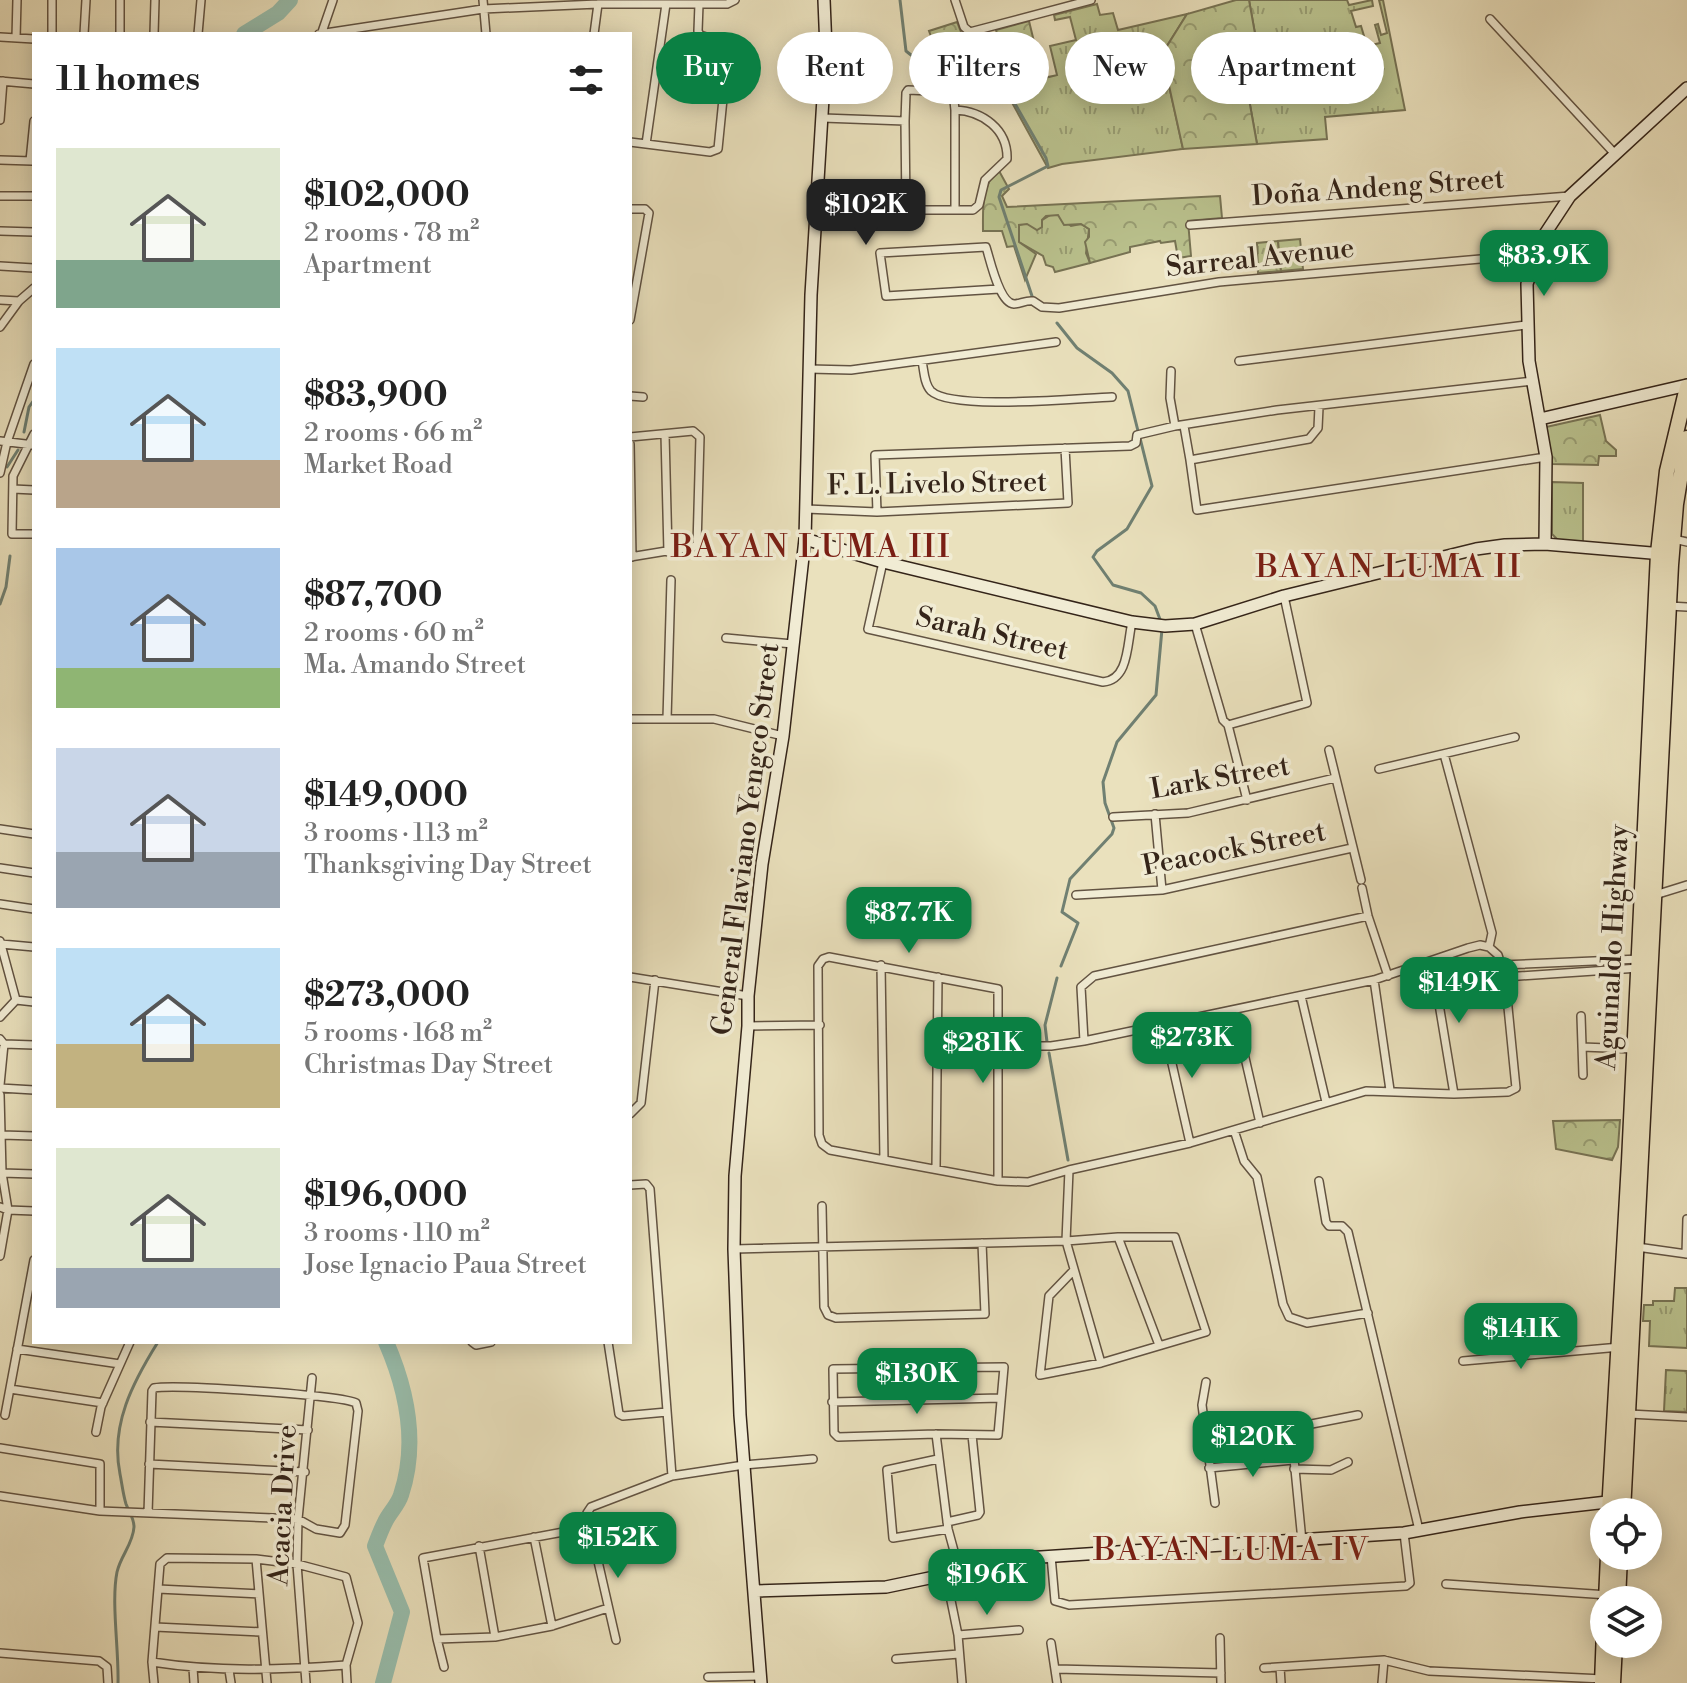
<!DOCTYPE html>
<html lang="en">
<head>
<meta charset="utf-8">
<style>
  :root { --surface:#fff; --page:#f6f6f6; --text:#222; --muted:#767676; --accent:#0b8043 }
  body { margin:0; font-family:"Libre Bodoni",serif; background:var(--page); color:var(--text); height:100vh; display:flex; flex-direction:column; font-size:30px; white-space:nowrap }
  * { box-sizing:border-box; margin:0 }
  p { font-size:26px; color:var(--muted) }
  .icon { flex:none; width:44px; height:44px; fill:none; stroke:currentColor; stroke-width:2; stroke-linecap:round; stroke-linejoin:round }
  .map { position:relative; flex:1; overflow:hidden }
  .drawer { position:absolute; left:32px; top:32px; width:600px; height:1312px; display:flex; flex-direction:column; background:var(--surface); border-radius:0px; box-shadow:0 4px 20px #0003 }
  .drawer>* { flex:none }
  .banner { position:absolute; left:656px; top:32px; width:760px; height:72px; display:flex; gap:16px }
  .fabs { position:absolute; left:1590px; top:1498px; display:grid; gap:16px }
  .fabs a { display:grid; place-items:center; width:72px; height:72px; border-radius:50%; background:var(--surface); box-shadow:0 4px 20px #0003; font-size:40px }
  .price { position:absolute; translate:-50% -68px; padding:0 18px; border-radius:16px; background:var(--accent); color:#fff; font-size:26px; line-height:52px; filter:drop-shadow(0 2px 4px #0008) }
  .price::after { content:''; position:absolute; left:50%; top:48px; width:24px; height:18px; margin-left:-12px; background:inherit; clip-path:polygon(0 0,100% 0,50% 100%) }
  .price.active { background:#222; color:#fff }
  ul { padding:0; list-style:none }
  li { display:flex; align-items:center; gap:24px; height:200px; padding:0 24px }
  li span { display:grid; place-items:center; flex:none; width:224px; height:160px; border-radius:0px; color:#555 }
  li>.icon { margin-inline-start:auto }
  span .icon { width:96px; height:96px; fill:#fffc; stroke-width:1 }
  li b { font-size:34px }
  h2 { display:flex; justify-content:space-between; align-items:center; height:96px; padding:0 24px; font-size:34px }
  .pill { padding:0 28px; border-radius:36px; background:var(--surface); box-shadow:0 4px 20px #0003; font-size:28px; line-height:72px }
  .pill.active { background:var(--accent); color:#fff }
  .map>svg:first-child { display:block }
</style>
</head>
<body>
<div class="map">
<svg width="1687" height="1683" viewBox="0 0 1687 1683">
  <defs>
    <pattern id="grass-tufts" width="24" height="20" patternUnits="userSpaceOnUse" patternTransform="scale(2)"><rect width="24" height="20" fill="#bac28e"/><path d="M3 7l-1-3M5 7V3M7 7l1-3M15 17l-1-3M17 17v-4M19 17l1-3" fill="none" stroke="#989d73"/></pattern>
    <pattern id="forest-crowns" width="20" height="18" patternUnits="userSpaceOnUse" patternTransform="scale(2)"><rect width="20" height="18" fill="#bac28e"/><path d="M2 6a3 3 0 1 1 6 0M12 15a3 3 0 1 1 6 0" fill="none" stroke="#989d73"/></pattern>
  </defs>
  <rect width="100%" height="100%" fill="#eae1bd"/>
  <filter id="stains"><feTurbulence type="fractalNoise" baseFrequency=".0025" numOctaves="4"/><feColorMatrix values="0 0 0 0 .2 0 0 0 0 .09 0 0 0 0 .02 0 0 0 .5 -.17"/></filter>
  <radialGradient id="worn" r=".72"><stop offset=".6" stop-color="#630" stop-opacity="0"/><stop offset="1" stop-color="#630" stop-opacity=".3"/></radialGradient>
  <path fill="url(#grass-tufts)" stroke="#777354" stroke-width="2" d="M1249,0H1347L1349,5L1372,0L1373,6L1351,11L1356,27L1361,26L1367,46L1380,43L1375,25L1378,24L1381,35L1387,33L1379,0H1383L1405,110L1325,117L1327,139L1257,144L1239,43L1256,39Z
    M1097,4L1100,15L1113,13L1118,30L1187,14L1162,54L1183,149L1062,164L1048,168L1004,88L969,79L974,65L1014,55L1022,70L1027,69C1035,82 1044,78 1057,75L1050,46L1076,40L1070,17L1055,20L1054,15Z
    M1052,214L1058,215L1071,226L1081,224L1089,229L1086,253L1090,263L1055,272L1053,267L1046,265L1043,256L1019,242L1018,225L1042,220Z
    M1278,241L1281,271L1258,273L1257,243Z
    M1552,482L1583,483V542L1558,540L1552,534Z
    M1675,1288H1687V1348L1649,1346L1650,1321H1643L1644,1305H1653V1301H1674Z
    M1666,1370L1687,1371V1412L1664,1411Z"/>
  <path fill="url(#forest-crowns)" stroke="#777354" stroke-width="2" d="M1236,0H1249L1256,39L1239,43L1257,144L1183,149L1162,54L1187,14Z
    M1029,21L1036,50L1004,58L996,30Z
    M957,22L963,37L975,35L980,55L972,57L974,65L961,51L936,50L929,31Z
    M998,169L1009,189L1002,196L1007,207L1220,196L1222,218L1188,221L1191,256L1178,258L1175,241L1161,243L1160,241L1130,247V252L1090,263L1085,242L1089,237V229L1081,224L1064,225L1058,215L1046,216L1042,220V227L1037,230L1027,224L1019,225V242L1036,254L1025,280L1014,246L1007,247L1002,231H983C983,207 981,187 998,169Z
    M1300,239L1303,269L1281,271L1278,241Z
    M1600,415L1606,441L1616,450V456H1599L1598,465L1552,464L1546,427Z
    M1620,1120L1618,1147L1612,1160L1556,1149L1553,1121Z"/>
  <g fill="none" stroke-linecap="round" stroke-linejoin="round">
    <path stroke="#708072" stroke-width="3" d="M900,0L906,51L911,55L957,56L961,60L964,80L1003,90L1010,95L1046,158L1048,166L1001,190L999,197L1033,299
      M1057,323L1077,348L1112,373L1128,391L1138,431
      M24,432L29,407L34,400
      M1140,438L1152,486L1127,529L1097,551L1093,557L1113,585L1141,593L1155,606L1161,622
      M7,467L18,450
      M0,604L6,587L10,556
      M1061,966L1078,923L1062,912L1070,879L1112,834L1114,828L1105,803L1103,782L1117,742L1156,695L1162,629
      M1047,1042L1045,1025L1057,978
      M1049,1053L1068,1160
      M118,1683C119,1650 111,1602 117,1572C121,1555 133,1544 134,1527C134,1518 129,1512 126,1504C123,1494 122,1484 120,1474C110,1425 133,1382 158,1342"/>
    <path stroke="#98bead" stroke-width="16" d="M244,34L278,13L290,0
      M383,1683L402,1612L375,1546C378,1538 381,1530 385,1522C389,1513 398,1505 401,1495C418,1444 407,1390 386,1342"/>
    <g stroke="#625342" stroke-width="10">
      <path id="street" d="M483,0L486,34
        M955,0L964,27L970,32L1091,0
        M1490,19L1615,154
        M322,32L333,0
        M52,34V0
        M84,34L86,0
        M120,34V0
        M154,34L155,0
        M198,34L201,0
        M319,34L483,9L598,4H727L735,0
        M594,34L598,4
        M0,37L34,39
        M16,38L17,0
        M0,81L34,84
        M823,118L905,121L906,210H973L979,205L985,180L1007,159C1008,129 982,111 955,110
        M0,120L3,81
        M905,121L906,93L908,90L953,92L955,110V210
        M630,142L710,152L718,149L728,49L725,43L700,35L698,31L699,4
        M646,144L666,4
        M0,160L32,161
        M30,161L34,121
        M0,196H34
        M630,209H645L649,213L630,320
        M1190,225L1570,196
        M0,231L34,232
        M0,266L34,268
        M999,289L886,296L880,253L986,247C990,259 999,303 1014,304C1020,304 1026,300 1033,301L1042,307L1059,308L1219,282L1537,254
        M0,300L19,301
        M0,327L19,301L34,288
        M922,361C924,370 924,384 931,391C952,411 1079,398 1112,397
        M1239,361L1526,325
        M809,369L851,370L1056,342
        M1171,371L1170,398L1175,426
        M630,396L643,397
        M1319,407L1318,428L1309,439L1190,460L1197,510L1546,457
        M1184,426L1190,460
        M34,434L13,476L12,534H34
        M665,434L668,552
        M630,437L693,431L700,437L697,546L630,557
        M0,441L34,445
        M630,444L632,557
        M0,473L7,442L34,364
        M13,489L34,490
        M806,509L877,512L1068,503L1065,448
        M877,512L875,455L1130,446L1136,443L1137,435L1175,426L1277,410L1533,381
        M1674,539L1687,542
        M883,562L868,629L1103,682C1129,680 1127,644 1132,622
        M1669,606L1687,607
        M1195,624L1223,720L1228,725L1247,800
        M726,638L793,644
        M630,719H714L783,736
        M667,719L671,580
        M1228,725L1307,703L1284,596
        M1329,750L1361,880
        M1379,769L1515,737
        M1155,814L1162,890
        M1113,817L1188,813L1335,778
        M0,829L34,834
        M0,868L34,873
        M1362,888L1368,916L1388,976
        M1076,895L1162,890L1352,848
        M1655,895L1687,885
        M0,904L34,909
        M1368,916L1094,976L1081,987L1084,1041L1374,980L1468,948L1480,945L1489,947
        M0,941L16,1000L34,1002
        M1,944L34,947
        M1432,962L1454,1094
        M881,965L884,1160
        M1502,965L1640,959
        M630,977L748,996
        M1505,977L1639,968
        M1374,980L1390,1090
        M1301,996L1326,1102
        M1234,1010L1260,1123
        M1581,1016L1583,1075
        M0,1017L16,1000
        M1163,1024L1190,1143
        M748,1026L820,1025
        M0,1039L4,1044L34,1045
        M999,1046H1051L1084,1041
        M1582,1047L1634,1049
        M0,1085L4,1044
        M0,1088L34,1090
        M0,1095L2,1173L8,1210L0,1207
        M630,1114L641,1103L655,980
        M1234,1130L1244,1161L1257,1177L1283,1304L1289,1317L1307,1323L1368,1313
        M2,1135L34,1136
        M936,1169L938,977
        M1069,1170L1066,1241L1118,1237H1175L1206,1332L1101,1363L1040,1375L1049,1296L1074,1270
        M2,1173L34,1174
        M998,1181V989L829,957L823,959L818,966L819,1135L822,1144L830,1150L998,1181L1028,1182L1069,1170L1190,1143L1366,1091L1454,1094L1508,1092L1516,1088L1505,977L1498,955L1489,947L1492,933L1444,754
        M1319,1181L1326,1222L1329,1226H1342L1348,1232L1419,1530
        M630,1185L646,1184L650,1189L672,1476
        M822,1206L824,1307L828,1315L836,1318L985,1314L982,1243
        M1118,1237L1159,1345
        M1637,1247L1687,1254
        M734,1249L1066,1241L1101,1363
        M1686,1254L1687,1219
        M0,1256L8,1210L34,1211
        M472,1342L476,1345L491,1342
        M608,1342L619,1414L623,1416L667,1412
        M17,1349L120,1364
        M1463,1361L1620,1347
        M1004,1367L998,1435L936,1434L838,1437L834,1433L833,1369Z
        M1206,1382L1202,1405L1215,1503
        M10,1389L103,1403
        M832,1402L1001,1398
        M1629,1414L1687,1417
        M5,1415L34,1260
        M150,1422L308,1430
        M96,1432L101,1407L130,1342
        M936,1434L948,1529L960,1573
        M0,1448L100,1464V1511
        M938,1459L887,1470L893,1538L948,1529
        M149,1464L305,1472
        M1209,1468L1293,1460
        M1294,1469L1331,1470L1348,1462
        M0,1496L100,1511L298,1519L316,1529L340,1533L345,1525L358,1411L356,1403C340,1395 174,1384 154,1388L152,1391L148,1513
        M947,1522L978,1515L980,1512L972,1435
        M590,1527L423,1558L437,1639L495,1637L552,1626L608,1608
        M534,1537L552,1626
        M1302,1541L1291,1428L1358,1415
        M479,1546L495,1637
        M1051,1556L1055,1601L1069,1605L1406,1586L1410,1583L1404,1533
        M256,1559L267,1683
        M946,1576L958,1635L962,1683
        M1446,1584L1608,1595
        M158,1589L259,1594
        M155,1627L262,1632
        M958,1635L1019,1630
        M1220,1638L1221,1683
        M437,1639L444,1667
        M616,1640L587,1513L591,1507L672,1476L744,1465L813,1459
        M1051,1643L1057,1683
        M0,1653L99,1661L107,1667L108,1683
        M896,1659L959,1654
        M152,1662C216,1672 281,1670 346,1665
        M1280,1667L1281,1683
        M193,1668L194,1683
        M1264,1668L1384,1660L1429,1671L1603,1679
        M1056,1669L1221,1673
        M229,1670L231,1683
        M708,1677L760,1676
        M154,1683L152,1662L160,1564L167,1558L256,1559L297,1564L346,1577L358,1623L346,1665L347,1683
        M306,1683L297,1564L298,1519L312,1378
        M1382,1683L1384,1660"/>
    </g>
    <g stroke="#342419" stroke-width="14">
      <path id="secondary" d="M1540,419L1687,385
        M805,539L883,562L1132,622L1165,626L1195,624L1284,596L1476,549L1505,545L1545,544L1663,554
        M1545,544L1546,457L1529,361L1527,284L1543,237L1570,196L1687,88
        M756,1591L886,1587L1026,1558L1404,1533L1520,1512L1616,1501
        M761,1683L740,1415L734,1249L735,1176L748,1026V996L762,864L783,736L805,539L811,295L826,49L824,0"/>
    </g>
    <g stroke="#342419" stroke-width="17">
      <path id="highway" d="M1609,1512L1629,1162L1658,553L1667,471L1687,387
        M1623,1512L1671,565L1676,504L1687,438
        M1606,1600L1608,1556
        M1618,1600L1620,1556
        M1602,1683L1604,1631
        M1613,1683L1615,1644"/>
    </g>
    <use href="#street" stroke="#f1ecd4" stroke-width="7"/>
    <use href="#secondary" stroke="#f1ecd4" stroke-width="11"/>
    <use href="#highway" stroke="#eae1bd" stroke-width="14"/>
  </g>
  <g text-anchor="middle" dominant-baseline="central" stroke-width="7" stroke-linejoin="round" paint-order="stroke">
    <g font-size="28" fill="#342419" stroke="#f1ecd4">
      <text transform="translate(1378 188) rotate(-4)">Doña Andeng Street</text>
      <text transform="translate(1260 258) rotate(-6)">Sarreal Avenue</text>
      <text transform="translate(937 484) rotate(-1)">F. L. Livelo Street</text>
      <text transform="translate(992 634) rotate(13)">Sarah Street</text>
      <text transform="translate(1220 778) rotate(-10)">Lark Street</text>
      <text transform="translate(746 839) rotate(-83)">General Flaviano Yengco Street</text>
      <text transform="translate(1234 849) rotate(-11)">Peacock Street</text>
      <text transform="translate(1613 947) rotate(-87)">Aguinaldo Highway</text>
      <text transform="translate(283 1505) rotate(-87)">Acacia Drive</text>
    </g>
    <g font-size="32" letter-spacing="2" fill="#7a1f14" stroke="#f1ecd4">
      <text x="811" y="547">BAYAN LUMA III</text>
      <text x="1389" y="567">BAYAN LUMA II</text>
      <text x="1232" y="1550">BAYAN LUMA IV</text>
    </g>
  </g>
  <rect width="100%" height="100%" filter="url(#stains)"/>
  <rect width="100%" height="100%" fill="url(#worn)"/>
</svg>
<div class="fabs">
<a><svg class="icon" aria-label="locate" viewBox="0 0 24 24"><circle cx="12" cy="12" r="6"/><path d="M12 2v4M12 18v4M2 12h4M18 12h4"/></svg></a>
<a><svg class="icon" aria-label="layers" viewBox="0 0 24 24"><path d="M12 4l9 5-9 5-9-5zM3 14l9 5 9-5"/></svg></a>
</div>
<b class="price active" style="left:866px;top:247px">$102K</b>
<b class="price" style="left:1544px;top:298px">$83.9K</b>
<b class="price" style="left:909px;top:955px">$87.7K</b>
<b class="price" style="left:1459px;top:1025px">$149K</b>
<b class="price" style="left:1192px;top:1080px">$273K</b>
<b class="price" style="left:983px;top:1085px">$281K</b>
<b class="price" style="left:1521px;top:1371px">$141K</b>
<b class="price" style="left:917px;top:1416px">$130K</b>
<b class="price" style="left:1253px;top:1479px">$120K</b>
<b class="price" style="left:618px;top:1580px">$152K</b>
<b class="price" style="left:987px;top:1617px">$196K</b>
<div class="banner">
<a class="pill active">Buy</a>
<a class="pill">Rent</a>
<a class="pill">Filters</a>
<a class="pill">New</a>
<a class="pill">Apartment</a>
</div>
<section class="drawer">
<h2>11 homes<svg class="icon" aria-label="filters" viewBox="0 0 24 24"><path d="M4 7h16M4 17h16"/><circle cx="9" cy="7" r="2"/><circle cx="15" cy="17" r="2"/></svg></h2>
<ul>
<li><span style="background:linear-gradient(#dfe7d0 70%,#7fa58c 0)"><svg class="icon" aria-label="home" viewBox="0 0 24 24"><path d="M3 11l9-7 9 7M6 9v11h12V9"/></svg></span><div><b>$102,000</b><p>2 rooms · 78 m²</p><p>Apartment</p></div></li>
<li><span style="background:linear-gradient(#bfe0f5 70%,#b9a48a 0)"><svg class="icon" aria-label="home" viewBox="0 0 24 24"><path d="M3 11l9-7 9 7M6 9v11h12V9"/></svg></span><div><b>$83,900</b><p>2 rooms · 66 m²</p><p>Market Road</p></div></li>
<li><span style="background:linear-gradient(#a9c7e8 75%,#8fb573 0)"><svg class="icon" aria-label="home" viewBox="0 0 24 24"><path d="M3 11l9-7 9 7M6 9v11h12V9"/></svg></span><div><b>$87,700</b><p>2 rooms · 60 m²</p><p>Ma. Amando Street</p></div></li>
<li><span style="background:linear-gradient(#c9d6e8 65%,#9aa5b1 0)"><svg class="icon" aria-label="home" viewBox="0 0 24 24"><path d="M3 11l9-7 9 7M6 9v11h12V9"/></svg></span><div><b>$149,000</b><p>3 rooms · 113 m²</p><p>Thanksgiving Day Street</p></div></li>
<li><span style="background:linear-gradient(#bfe0f5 60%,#c2b280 0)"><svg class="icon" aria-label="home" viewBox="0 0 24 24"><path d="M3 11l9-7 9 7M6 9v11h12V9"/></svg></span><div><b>$273,000</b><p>5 rooms · 168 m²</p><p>Christmas Day Street</p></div></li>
<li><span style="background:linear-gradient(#dfe7d0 75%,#9aa5b1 0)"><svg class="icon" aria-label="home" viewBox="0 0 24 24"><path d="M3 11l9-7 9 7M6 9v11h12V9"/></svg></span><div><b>$196,000</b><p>3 rooms · 110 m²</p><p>Jose Ignacio Paua Street</p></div></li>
</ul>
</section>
</div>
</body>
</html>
